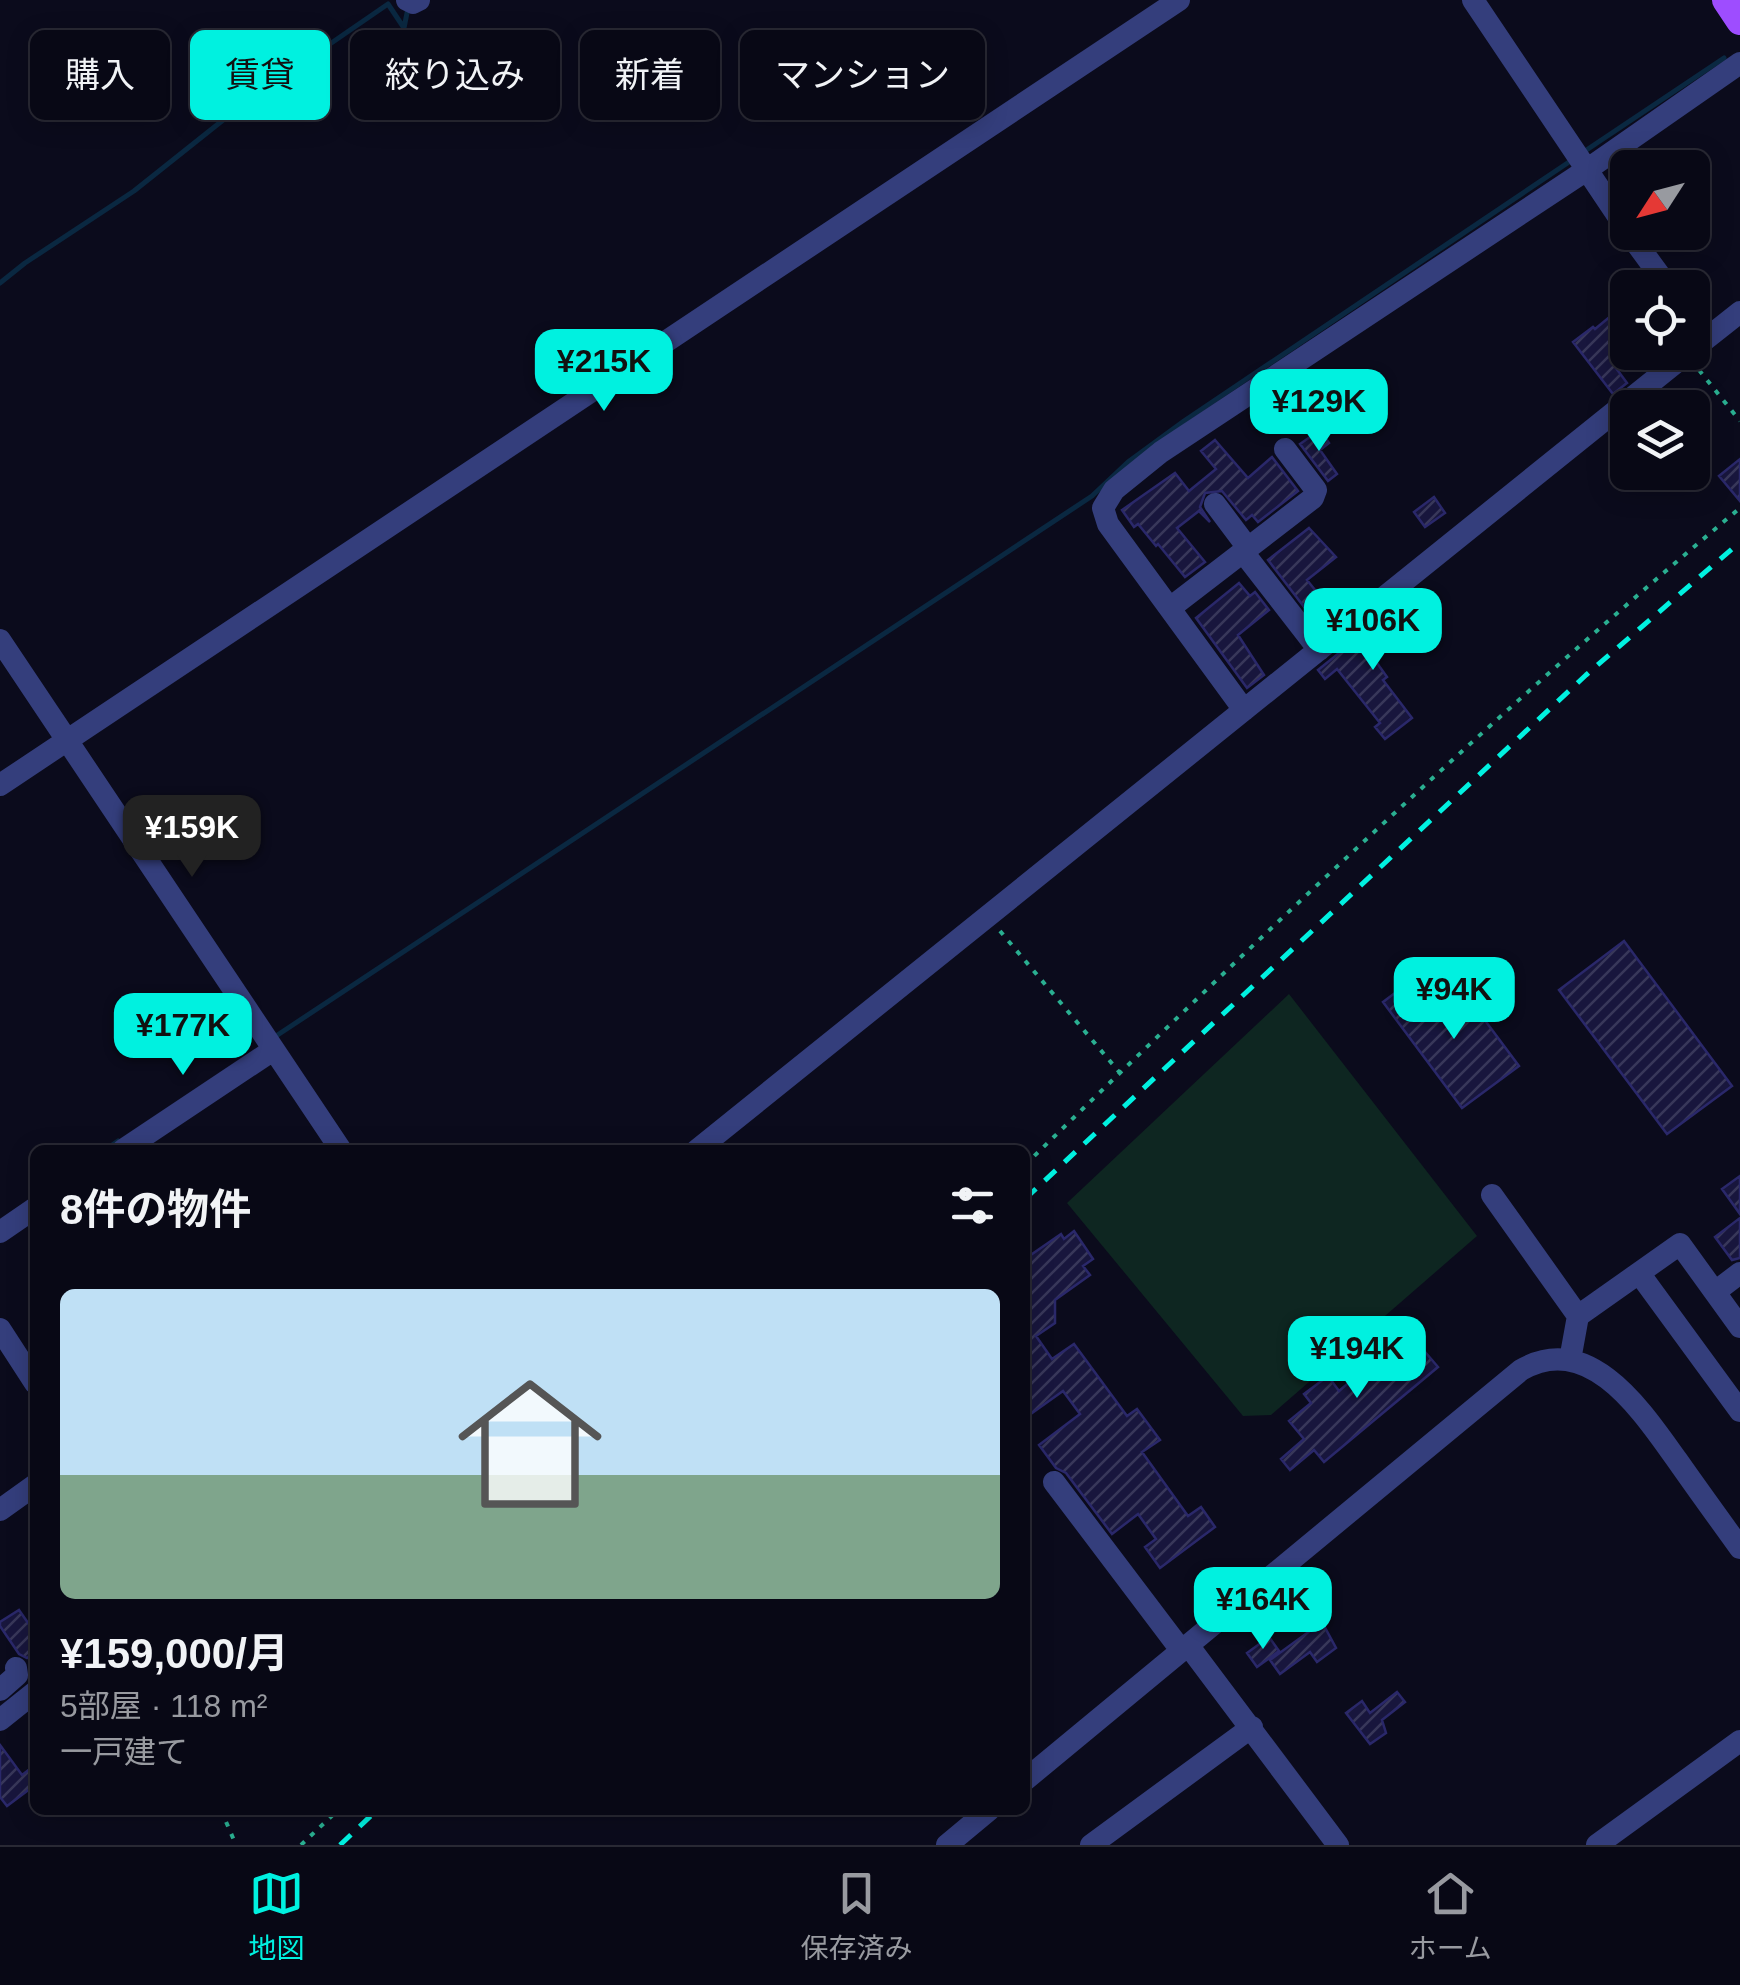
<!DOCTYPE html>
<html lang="ja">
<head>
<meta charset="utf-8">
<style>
  :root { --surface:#080815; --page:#11111e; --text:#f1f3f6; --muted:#989aa0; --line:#292934; --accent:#00f1e0 }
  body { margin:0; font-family:Arial,"Noto Sans JP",sans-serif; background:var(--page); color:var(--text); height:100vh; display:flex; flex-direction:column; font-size:38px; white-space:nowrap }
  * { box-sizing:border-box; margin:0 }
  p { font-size:32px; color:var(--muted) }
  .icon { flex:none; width:55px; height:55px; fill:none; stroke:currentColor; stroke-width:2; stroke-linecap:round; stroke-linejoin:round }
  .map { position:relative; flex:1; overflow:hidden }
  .details { position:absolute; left:30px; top:1145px; width:1000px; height:670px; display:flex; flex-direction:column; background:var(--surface); border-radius:15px; box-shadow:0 5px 25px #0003,0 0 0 2px var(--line) }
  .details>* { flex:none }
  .hud { position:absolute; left:30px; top:30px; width:1000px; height:90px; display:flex; gap:20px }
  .needle { width:65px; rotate:234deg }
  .fabs { position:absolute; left:1610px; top:150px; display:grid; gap:20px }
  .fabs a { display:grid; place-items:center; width:100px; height:100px; border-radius:15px; background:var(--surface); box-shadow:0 5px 25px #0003,0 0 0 2px var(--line); font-size:50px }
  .price { position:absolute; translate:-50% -85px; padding:0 22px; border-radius:20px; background:var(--accent); color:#111; font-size:32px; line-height:65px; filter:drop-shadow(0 2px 5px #0008) }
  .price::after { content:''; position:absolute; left:50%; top:60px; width:30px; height:22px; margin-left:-15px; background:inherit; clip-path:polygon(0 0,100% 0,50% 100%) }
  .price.on { background:#222; color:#fff }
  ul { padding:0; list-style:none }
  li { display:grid; align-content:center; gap:20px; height:530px; padding:0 30px }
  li+li { border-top:2px solid var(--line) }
  li span { display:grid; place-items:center; height:310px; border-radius:15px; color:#555 }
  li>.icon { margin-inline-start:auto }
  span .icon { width:180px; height:180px; fill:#fffc; stroke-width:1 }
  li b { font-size:42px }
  h2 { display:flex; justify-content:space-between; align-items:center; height:120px; padding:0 30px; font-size:42px }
  .tag { padding:0 35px; border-radius:15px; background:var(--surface); box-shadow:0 5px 25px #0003,0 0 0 2px var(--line); font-size:35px; line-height:90px }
  .tag.on { background:var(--accent); color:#111 }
  .dock { display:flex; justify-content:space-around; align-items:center; height:140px; border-top:2px solid var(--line); background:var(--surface); font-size:28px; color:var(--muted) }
  .dock a { display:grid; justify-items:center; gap:5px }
  .dock .on { color:var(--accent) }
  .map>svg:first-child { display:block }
</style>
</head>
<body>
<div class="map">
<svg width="1740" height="1845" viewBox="0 0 1740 1845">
  <defs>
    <pattern id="building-hatch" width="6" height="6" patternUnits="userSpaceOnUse" patternTransform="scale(2.5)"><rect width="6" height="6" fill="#18163d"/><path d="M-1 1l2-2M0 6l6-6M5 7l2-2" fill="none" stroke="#38375a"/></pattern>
  </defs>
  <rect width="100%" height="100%" fill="#0b0b1c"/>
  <path fill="#0e2621" d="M1289,994L1477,1236L1271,1415L1243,1416L1067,1203Z"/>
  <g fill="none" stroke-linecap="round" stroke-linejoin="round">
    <path stroke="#0a2841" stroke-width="5" d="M1585,151L1724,58
      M0,283L25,263L134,191L247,101L388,4L404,28L408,8
      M273,1038L1092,496L1128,462L1184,421L1572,160
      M105,1150L118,1141"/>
  </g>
  <path fill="url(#building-hatch)" stroke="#2a286a" stroke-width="2.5" d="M1628,302V353L1613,364L1627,383L1613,394L1573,342L1593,327L1595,329Z
    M1320,430L1329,443L1320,450L1337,474L1328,481L1300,444Z
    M1215,440L1248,478L1272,457L1298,491L1258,522L1252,515L1246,520L1222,491L1205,493L1200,507L1210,522L1199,511L1177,528L1205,562L1185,577L1158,544L1156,546L1138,524L1134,527L1122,510L1175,473L1189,491L1216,469L1201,451Z
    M1740,459V501L1719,476Z
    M1434,497L1445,513L1425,527L1414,512Z
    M1309,528L1336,557L1307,580L1336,616L1321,629L1268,560Z
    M1239,583L1250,596L1255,592L1269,610L1238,635L1264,675L1247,688L1196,618Z
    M1407,598L1416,610L1367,649L1387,677L1383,680L1412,718L1385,739L1375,727L1380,723L1337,669L1325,679L1318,670Z
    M1624,941L1732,1086L1667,1134L1559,990Z
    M1439,983L1457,1008L1469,999L1519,1066L1462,1108L1383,1002L1399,990L1410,1004Z
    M1740,1176V1214L1722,1189Z
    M1740,1218V1258L1732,1260L1715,1237Z
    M1074,1231L1093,1259L1083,1266L1090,1275L1055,1300V1323L1036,1336L1052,1359L1074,1344L1127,1416L1137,1409L1160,1440L1142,1452L1188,1516L1201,1507L1215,1527L1160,1568L1145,1547L1156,1539L1138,1514L1112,1534L1066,1473L1056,1468L1039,1445L1080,1414L1063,1391L1025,1418V1259L1061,1234L1064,1239Z
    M1408,1332L1438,1367L1324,1462L1314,1450L1290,1470L1281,1459L1304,1439L1289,1421L1311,1403L1304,1394L1328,1376L1339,1391Z
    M19,1610L35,1633V1653L27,1658L19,1654L0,1626V1622Z
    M1322,1622L1336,1648L1317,1662L1310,1652L1280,1674L1270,1660Z
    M1269,1637L1279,1651L1257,1667L1247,1653Z
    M1397,1692L1405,1702L1382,1720L1386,1733L1370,1744L1346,1713L1362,1701L1370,1713Z
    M0,1745L22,1775L35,1765V1785L7,1806L0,1797Z"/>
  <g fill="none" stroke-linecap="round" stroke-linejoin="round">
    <path stroke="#2aaf91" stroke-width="4" stroke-dasharray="5 8" stroke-linecap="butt" d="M1699,370L1740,421
      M1000,931L1120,1073
      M1025,1165C1257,939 1492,716 1740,508
      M221,1810L236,1845
      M301,1845L338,1810"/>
    <path stroke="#343e7c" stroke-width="22" d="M407,0L413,3L419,0
      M1473,0L1628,231
      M1628,232L1669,288
      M1692,350L1740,312
      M1215,504L1248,548
      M1243,552L1319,650
      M1170,608L1313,498L1316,490L1285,449
      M0,640L341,1150
      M1244,710L1108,524L1103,508L1114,490L1161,452L1585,171L1740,63
      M0,785L1179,0
      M123,1150L273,1050
      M697,1150L1689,352
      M1492,1195L1578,1316
      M0,1232L35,1208
      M1639,1273L1740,1411
      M1715,1292L1740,1273
      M0,1329L35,1383
      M1570,1360L1578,1316L1680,1244L1740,1327
      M1054,1482L1181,1650
      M0,1510L35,1485
      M1188,1645L1338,1845
      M0,1690L17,1675L16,1668
      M0,1720L35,1692
      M1025,1780L1521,1370C1590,1330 1643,1413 1677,1460C1698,1490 1719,1519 1740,1548
      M947,1845L989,1810
      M1091,1845L1252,1727
      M1597,1845L1740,1741"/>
    <path stroke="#9e4dff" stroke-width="28" d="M1726,0L1740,21"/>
    <path stroke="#00f1e0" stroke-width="5" stroke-dasharray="15 12" stroke-linecap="butt" d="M1025,1199L1586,675L1740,542
      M340,1845L377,1810"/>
  </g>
</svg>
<div class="fabs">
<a><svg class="needle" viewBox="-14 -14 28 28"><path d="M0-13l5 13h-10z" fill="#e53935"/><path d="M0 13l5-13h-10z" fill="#989aa0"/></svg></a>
<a><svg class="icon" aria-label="locate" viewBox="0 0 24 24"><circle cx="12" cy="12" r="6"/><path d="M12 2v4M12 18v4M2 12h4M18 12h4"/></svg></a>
<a><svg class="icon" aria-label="layers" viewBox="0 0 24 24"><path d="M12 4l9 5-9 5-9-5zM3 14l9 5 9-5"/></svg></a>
</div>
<b class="price" style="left:604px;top:414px">¥215K</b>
<b class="price" style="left:1319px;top:454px">¥129K</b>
<b class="price" style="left:1373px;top:673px">¥106K</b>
<b class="price on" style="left:192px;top:880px">¥159K</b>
<b class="price" style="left:1454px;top:1042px">¥94K</b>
<b class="price" style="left:183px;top:1078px">¥177K</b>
<b class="price" style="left:1357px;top:1401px">¥194K</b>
<b class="price" style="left:1263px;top:1652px">¥164K</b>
<div class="hud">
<a class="tag">購入</a>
<a class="tag on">賃貸</a>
<a class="tag">絞り込み</a>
<a class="tag">新着</a>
<a class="tag">マンション</a>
</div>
<section class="details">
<h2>8件の物件<svg class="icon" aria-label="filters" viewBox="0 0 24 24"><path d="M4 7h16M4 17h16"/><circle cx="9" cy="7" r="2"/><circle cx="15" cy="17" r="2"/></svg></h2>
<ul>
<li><span style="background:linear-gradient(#bfe0f5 60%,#7fa58c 0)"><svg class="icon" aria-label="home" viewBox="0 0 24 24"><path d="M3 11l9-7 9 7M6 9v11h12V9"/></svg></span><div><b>¥159,000/月</b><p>5部屋 · 118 m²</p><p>一戸建て</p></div></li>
</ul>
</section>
</div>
<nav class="dock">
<a class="on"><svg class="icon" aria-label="map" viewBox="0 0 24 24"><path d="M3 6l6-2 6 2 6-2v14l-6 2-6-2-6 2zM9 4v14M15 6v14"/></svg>地図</a>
<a><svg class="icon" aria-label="saved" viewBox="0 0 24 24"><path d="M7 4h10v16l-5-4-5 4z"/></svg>保存済み</a>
<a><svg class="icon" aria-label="home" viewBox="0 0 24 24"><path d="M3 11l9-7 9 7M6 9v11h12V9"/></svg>ホーム</a>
</nav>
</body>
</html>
